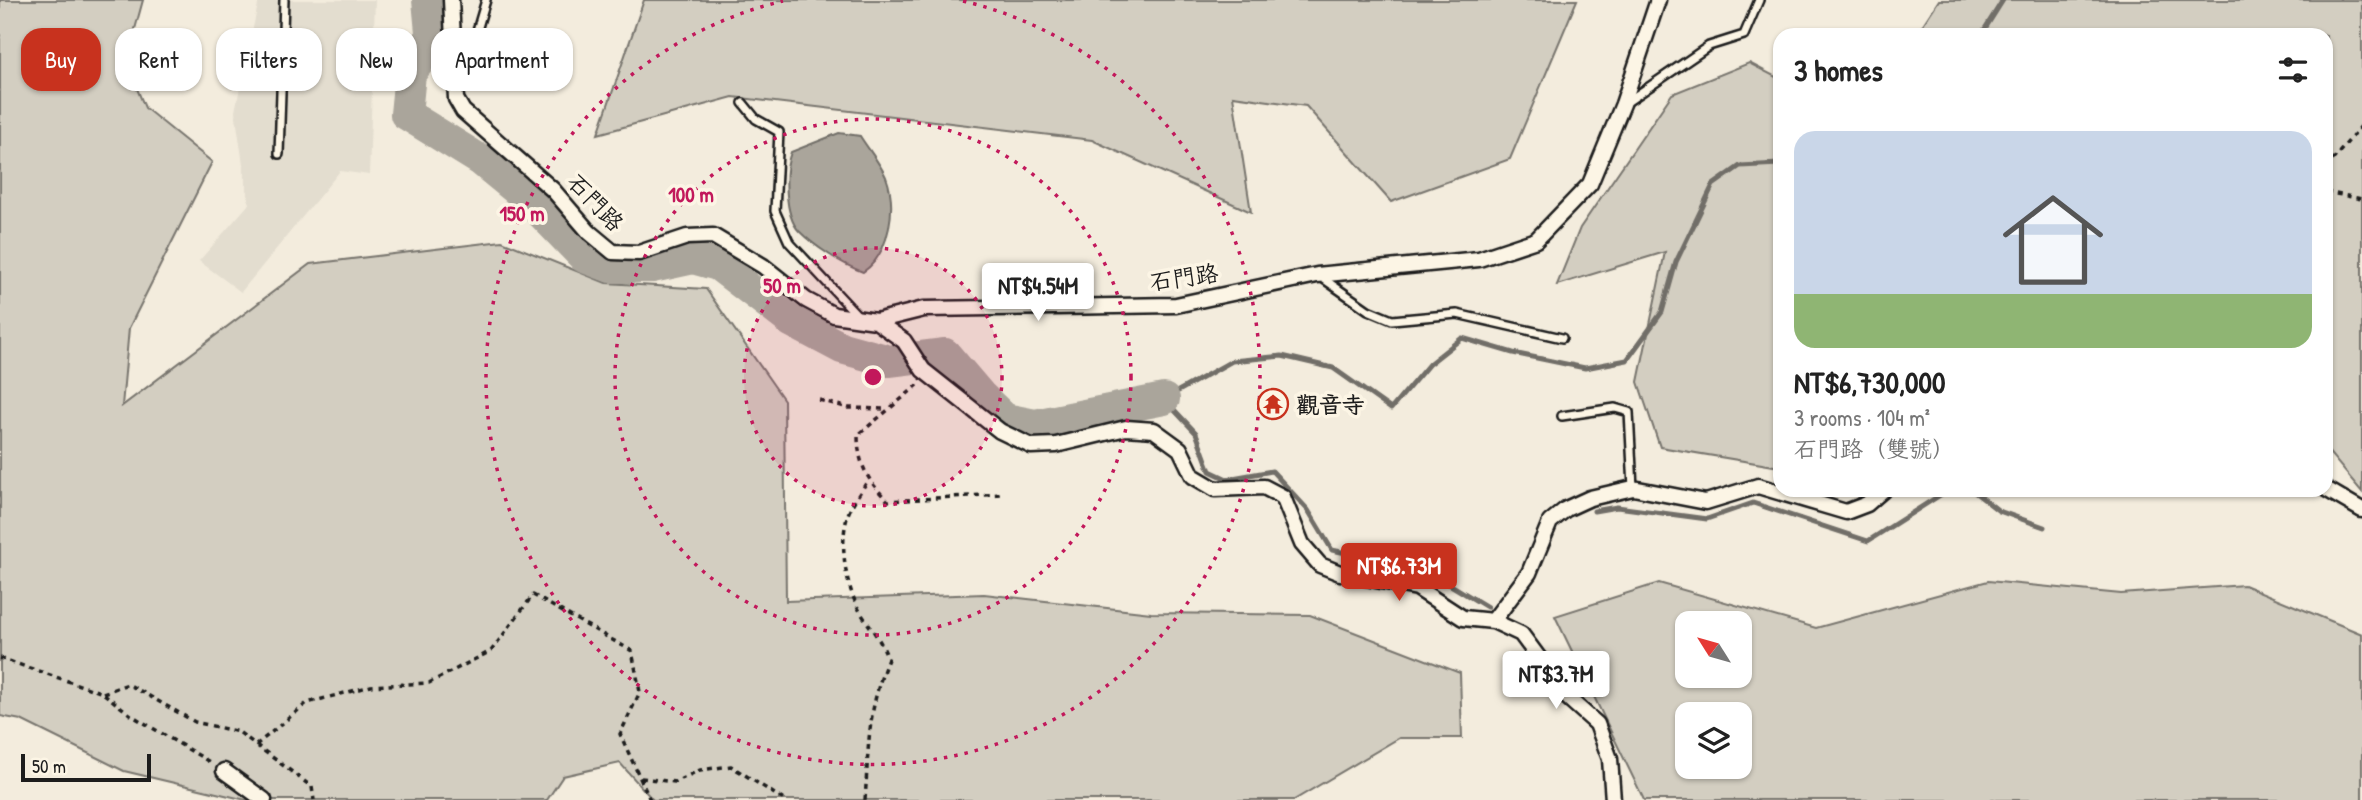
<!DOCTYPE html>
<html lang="en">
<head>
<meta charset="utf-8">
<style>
  :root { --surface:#fff; --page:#f6f6f6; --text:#222; --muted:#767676; --line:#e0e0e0; --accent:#c8321e }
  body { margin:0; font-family:"Patrick Hand","LXGW WenKai TC",sans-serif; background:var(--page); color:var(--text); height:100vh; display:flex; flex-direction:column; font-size:26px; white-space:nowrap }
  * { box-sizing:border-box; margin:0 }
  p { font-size:23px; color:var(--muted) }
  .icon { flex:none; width:38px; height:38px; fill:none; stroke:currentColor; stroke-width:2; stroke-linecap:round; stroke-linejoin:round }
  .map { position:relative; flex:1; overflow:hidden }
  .sheet { position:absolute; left:1773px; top:28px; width:560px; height:469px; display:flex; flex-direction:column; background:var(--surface); border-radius:21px; box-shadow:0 2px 5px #0004 }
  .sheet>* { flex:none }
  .guide { position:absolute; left:21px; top:28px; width:665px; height:63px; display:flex; gap:14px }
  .needle { width:46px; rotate:307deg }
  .tools { position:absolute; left:1675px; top:611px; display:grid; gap:14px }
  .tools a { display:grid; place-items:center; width:77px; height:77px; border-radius:14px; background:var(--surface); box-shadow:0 2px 5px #0004; font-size:35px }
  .scale { position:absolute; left:21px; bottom:18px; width:130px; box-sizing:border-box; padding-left:7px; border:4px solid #1c1c1c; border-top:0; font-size:19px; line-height:24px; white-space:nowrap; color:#1c1c1c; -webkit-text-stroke:5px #fcf5e5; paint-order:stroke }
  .price { position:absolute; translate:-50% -60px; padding:0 16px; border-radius:7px; background:#fff; color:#222; font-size:23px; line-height:46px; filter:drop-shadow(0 2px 4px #0008) }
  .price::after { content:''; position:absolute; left:50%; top:42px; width:21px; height:16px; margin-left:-10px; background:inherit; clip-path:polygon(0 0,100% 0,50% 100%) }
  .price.on { background:var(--accent); color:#fff }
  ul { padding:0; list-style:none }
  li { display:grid; align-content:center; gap:14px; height:371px; padding:0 21px }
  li+li { border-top:2px solid var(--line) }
  li span { display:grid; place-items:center; height:217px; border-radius:21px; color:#555 }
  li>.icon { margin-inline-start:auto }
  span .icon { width:126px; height:126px; fill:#fffc; stroke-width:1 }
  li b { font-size:30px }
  h2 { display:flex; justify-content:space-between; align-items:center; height:84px; padding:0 21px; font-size:30px }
  .pill { padding:0 24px; border-radius:21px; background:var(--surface); box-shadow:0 2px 5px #0004; font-size:24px; line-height:63px }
  .pill.on { background:var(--accent); color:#fff }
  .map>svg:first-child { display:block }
</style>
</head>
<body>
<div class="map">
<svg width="2362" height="800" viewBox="0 0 2362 800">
  <rect width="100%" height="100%" fill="#f3ecdd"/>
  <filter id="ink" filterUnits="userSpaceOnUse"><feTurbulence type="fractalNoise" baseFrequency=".0143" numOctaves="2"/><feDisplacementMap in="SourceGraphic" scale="14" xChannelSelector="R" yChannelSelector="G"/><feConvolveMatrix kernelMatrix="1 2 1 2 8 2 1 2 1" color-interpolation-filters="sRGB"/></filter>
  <g filter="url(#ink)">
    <path fill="#e3ddcf" d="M259,0H375L369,175L340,171L241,292L199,261L249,204L235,111Z"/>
    <path fill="#d3cec1" stroke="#78756e" stroke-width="2" fill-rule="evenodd" d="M0,0H143L126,62L145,108L212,162L129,328L122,406L310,264L502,241L606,283L706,289L784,400L786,601L984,594L1151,613L1310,615L1460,673L1462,738H1399L1294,800H653L620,763L563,776L547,800H246L124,771L21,720L0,716Z
      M644,0H1577L1510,159L1391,202L1306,106L1233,96L1251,212L1092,140L733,97L598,134Z
      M1939,0H2362V492L2326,449V35H1916Z
      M1749,63L1780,79V467L1660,447L1638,382L1665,252L1557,285L1580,228L1672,94Z
      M1988,581L2121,594L2244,585L2362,634V800H1644L1555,616L1659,583L1816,628ZM1687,623H1740V676H1687ZM1687,714H1740V766H1687Z"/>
    <path fill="#aaa59b" stroke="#716e68" stroke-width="2" d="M839,133L860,136C868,149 880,163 886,177C897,206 890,254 863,272C843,265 814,246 799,231C784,215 784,171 791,152Z"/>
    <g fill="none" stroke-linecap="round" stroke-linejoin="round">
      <path stroke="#716e68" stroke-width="5" d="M1981,35L2003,0
        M1972,490L1999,511L2044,527
        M1594,511L1617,507L1707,519L1753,503L1868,541L1948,490
        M1487,607L1426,570L1332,550L1308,510L1272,471L1227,479L1210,471L1196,433L1164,399L1232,361L1282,356L1333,368L1391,409L1429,364L1462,338L1513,353L1585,368L1627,360L1662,312L1676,262L1713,185L1740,166L1780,164"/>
      <path stroke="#aaa59b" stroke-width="32" d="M428,0L432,43L410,74L406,114L482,161L526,197L584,257L611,267H652L693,258L718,265L791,321L842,348L889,361L945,354L980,395L1005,419L1035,425L1164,399"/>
      <g stroke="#1c1c1c" stroke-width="12">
        <path id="lane" d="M460,88L486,0
          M1627,102L1709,46L1744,35L1759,0
          M743,103L756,119L779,132L775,211L789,242L859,317
          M279,154L284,0
          M1321,277L1368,310L1392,320L1457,314L1562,338
          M1562,416L1615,408L1629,412L1633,488"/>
      </g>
      <g stroke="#1c1c1c" stroke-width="19">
        <path id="street" d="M451,0L456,99L463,111L553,190L589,232L613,252L639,253L687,237L713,236L763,266L806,300L834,315L876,321L924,309L1176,305L1317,275L1479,259L1536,240L1590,184L1623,104L1658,0
          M876,321L904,341L923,370L1000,431L1031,446L1056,445L1126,428L1154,430L1180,449L1193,476L1215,489L1264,487L1283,497L1302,544L1320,565L1340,573L1417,588L1463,618L1493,621L1529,573L1550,522L1566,509L1590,498L1633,488L1706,502L1758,486L1846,512L1867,504L1883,490
          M2326,489L2362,510
          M1493,621L1521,634L1569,699L1597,724L1610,759L1613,800
          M224,771L264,800"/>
      </g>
      <path stroke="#1c1c1c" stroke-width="3.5" stroke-dasharray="5 5" stroke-linecap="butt" d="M2326,168L2362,125
        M2326,192L2362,199
        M918,385L858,435C858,465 868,481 888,501L1001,494
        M819,400L849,408L887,409
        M0,658L103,693L131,715L213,764
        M103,693L128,684L195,722L239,732L256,745L307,703L371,686L429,683L491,651L533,595L632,651L640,692L620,734L650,800
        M256,745L312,787L314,800
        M641,778L675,782L700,770L731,766L784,800
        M865,800C869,745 867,712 888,659C882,641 871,629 861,613C846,588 839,547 847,518C850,505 861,492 868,480"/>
      <use href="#lane" stroke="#fcf5e5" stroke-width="7"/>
      <use href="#street" stroke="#fcf5e5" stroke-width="14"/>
    </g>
  </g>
  <circle cx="873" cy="377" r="129" fill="#c2185b" fill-opacity=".12"/>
  <g fill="none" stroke="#c2185b" stroke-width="3.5" stroke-dasharray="3.5 7">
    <circle cx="873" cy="377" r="129"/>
    <circle cx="873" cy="377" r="258"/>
    <path d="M963 1A387 387 0 1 1 783 1"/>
  </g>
  <defs>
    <g id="temple-ring" transform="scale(1.575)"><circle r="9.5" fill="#fcf5e5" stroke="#c8321e" stroke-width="1.5"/><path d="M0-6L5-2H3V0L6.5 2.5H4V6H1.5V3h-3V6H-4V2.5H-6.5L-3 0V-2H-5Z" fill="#c8321e"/></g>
  </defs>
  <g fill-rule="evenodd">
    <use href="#temple-ring" x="1273" y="404"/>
  </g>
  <g text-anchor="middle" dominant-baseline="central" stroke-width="7" stroke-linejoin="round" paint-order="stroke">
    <g font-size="23" fill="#1c1c1c" stroke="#fcf5e5">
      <text transform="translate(596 202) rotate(46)">石門路</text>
      <text transform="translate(1184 277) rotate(-8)">石門路</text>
    </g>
    <g font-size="23" font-weight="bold" fill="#1c1c1c" stroke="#fcf5e5" text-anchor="start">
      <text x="1296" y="404">觀音寺</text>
    </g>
  </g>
  <circle cx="873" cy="377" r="10" fill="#c2185b" stroke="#fcf5e5" stroke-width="3.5"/>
  <g font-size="21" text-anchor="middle" font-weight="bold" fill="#c2185b" stroke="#fcf5e5" stroke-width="7" stroke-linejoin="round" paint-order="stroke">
    <text x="691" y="202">100 m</text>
    <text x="522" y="221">150 m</text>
    <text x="782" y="293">50 m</text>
  </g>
</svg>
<div class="tools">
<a><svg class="needle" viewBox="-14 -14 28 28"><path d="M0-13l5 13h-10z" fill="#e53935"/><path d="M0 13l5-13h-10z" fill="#767676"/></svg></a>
<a><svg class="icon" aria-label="layers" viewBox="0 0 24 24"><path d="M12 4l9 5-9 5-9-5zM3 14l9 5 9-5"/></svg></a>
</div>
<div class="scale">50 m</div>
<b class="price" style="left:1038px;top:323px">NT$4.54M</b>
<b class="price on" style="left:1399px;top:603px">NT$6.73M</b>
<b class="price" style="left:1556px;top:711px">NT$3.7M</b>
<div class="guide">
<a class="pill on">Buy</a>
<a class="pill">Rent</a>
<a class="pill">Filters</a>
<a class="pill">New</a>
<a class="pill">Apartment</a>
</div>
<section class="sheet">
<h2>3 homes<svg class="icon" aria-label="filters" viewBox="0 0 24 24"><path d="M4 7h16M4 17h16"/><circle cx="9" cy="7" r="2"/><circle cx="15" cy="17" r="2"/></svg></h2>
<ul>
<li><span style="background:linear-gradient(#c9d6e8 75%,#8fb573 0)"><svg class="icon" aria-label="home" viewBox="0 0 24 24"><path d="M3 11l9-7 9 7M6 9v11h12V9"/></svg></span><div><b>NT$6,730,000</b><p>3 rooms · 104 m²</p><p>石門路（雙號）</p></div></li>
</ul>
</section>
</div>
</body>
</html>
